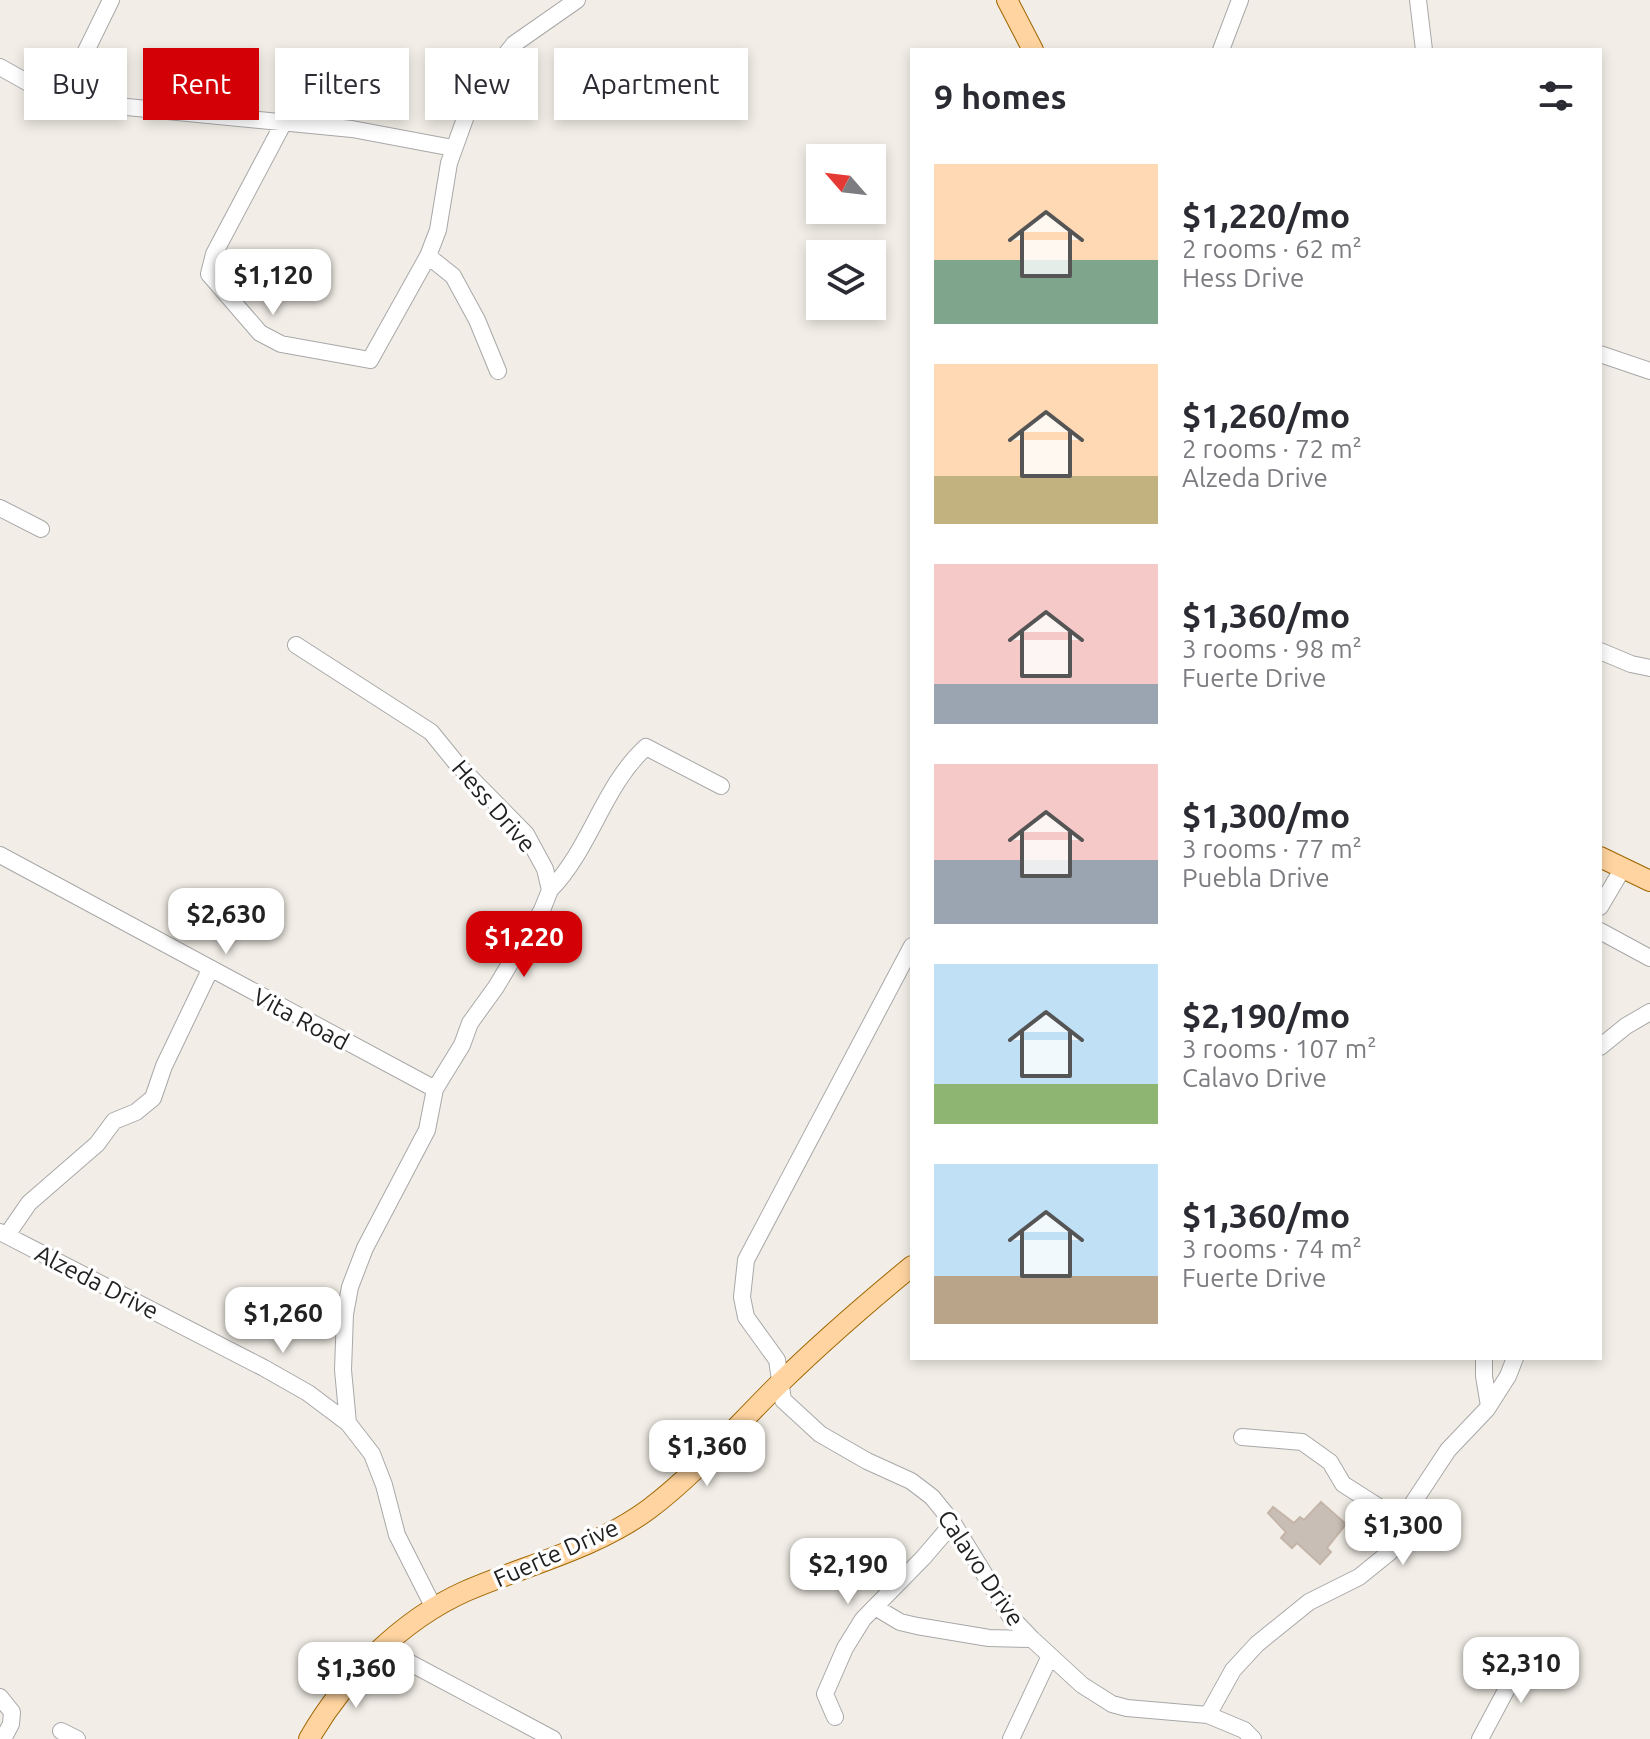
<!DOCTYPE html>
<html lang="en">
<head>
<meta charset="utf-8">
<style>
  :root { --surface:#fff; --page:#f2f2f3; --text:#2b2b33; --muted:#7c7c81; --accent:#d30005 }
  body { margin:0; font-family:Ubuntu,sans-serif; background:var(--page); color:var(--text); height:100vh; display:flex; flex-direction:column; font-size:30px; white-space:nowrap }
  * { box-sizing:border-box; margin:0 }
  p { font-size:26px; color:var(--muted) }
  .icon { flex:none; width:44px; height:44px; fill:none; stroke:currentColor; stroke-width:2; stroke-linecap:round; stroke-linejoin:round }
  .map { position:relative; flex:1; overflow:hidden }
  .side { position:absolute; left:910px; top:48px; width:692px; height:1312px; display:flex; flex-direction:column; background:var(--surface); border-radius:0px; box-shadow:0 4px 12px #0003 }
  .side>* { flex:none }
  .banner { position:absolute; left:24px; top:48px; width:760px; height:72px; display:flex; gap:16px }
  .needle { width:52px; rotate:298deg }
  .fabs { position:absolute; left:806px; top:144px; display:grid; gap:16px }
  .fabs a { display:grid; place-items:center; width:80px; height:80px; border-radius:0px; background:var(--surface); box-shadow:0 4px 12px #0003; font-size:40px }
  .price { position:absolute; translate:-50% -68px; padding:0 18px; border-radius:16px; background:#fff; color:#222; font-size:26px; line-height:52px; filter:drop-shadow(0 2px 4px #0008) }
  .price::after { content:''; position:absolute; left:50%; top:48px; width:24px; height:18px; margin-left:-12px; background:inherit; clip-path:polygon(0 0,100% 0,50% 100%) }
  .price.selected { background:var(--accent); color:#fff }
  ul { padding:0; list-style:none }
  li { display:flex; align-items:center; gap:24px; height:200px; padding:0 24px }
  li span { display:grid; place-items:center; flex:none; width:224px; height:160px; border-radius:0px; color:#555 }
  li>.icon { margin-inline-start:auto }
  span .icon { width:96px; height:96px; fill:#fffc; stroke-width:1 }
  li b { font-size:34px }
  h2 { display:flex; justify-content:space-between; align-items:center; height:96px; padding:0 24px; font-size:34px }
  .chip { padding:0 28px; border-radius:0px; background:var(--surface); box-shadow:0 4px 12px #0003; font-size:28px; line-height:72px }
  .chip.selected { background:var(--accent); color:#fff }
  .map>svg:first-child { display:block }
</style>
</head>
<body>
<div class="map">
<svg width="1650" height="1739" viewBox="0 0 1650 1739">
  <rect width="100%" height="100%" fill="#f2eee7"/>
  <path fill="#c8beb6" stroke="#c5b4a8" stroke-width="2" d="M1321,1502L1346,1524L1327,1548L1331,1552L1320,1564L1297,1543L1292,1548L1281,1538L1286,1532L1268,1513L1273,1507L1294,1523L1300,1517L1304,1520Z"/>
  <g fill="none" stroke-linecap="round" stroke-linejoin="round">
    <g stroke="#a8a8a8" stroke-width="18">
      <path id="minor" d="M1418,0L1424,50
        M1221,50L1240,0
        M0,67L32,85L86,103L352,129L453,148
        M63,98L111,0
        M284,122L214,254L209,274L260,333L281,344L370,360L428,256L438,230L449,163L471,102L484,82L514,44L577,0
        M428,256L453,276L477,320L498,371
        M1600,354L1650,371
        M0,508L41,529
        M296,645L431,732L457,764L526,834L545,869L550,890L542,910L496,987L470,1023L462,1045L435,1089L427,1130L365,1248L350,1287L345,1314L343,1370L348,1423
        M1600,651L1631,664L1650,668
        M0,855L435,1089
        M550,890C591,848 603,786 646,747L721,786
        M1600,907L1623,868
        M1600,931L1650,958
        M912,946L746,1260L742,1297L746,1317L777,1360L783,1400L820,1434L867,1461L911,1481L932,1497L953,1523L1010,1616L1032,1639L1082,1685L1112,1704L1127,1708L1208,1715L1244,1730L1253,1739
        M1600,1047L1626,1026L1650,1012
        M0,1232L264,1368L308,1393L348,1423L372,1454L384,1485L397,1535L434,1608
        M7,1235L29,1203L97,1144L114,1121L136,1112L153,1098L164,1066L210,970
        M1484,1358V1376L1489,1406
        M1242,1437L1302,1442L1330,1462L1343,1484L1404,1523
        M875,1607L900,1622L917,1626L989,1638L1032,1639
        M382,1648L553,1739
        M0,1697L12,1712L11,1724L3,1739
        M1208,1715L1233,1670L1257,1644L1309,1602L1359,1577L1390,1552L1413,1503L1448,1450L1487,1409L1508,1376L1515,1358
        M835,1717L825,1694L845,1648L863,1619L923,1558L953,1523
        M61,1731L77,1739
        M1011,1739L1050,1656
        M1480,1739L1526,1653"/>
    </g>
    <g stroke="#9f6600" stroke-width="22">
      <path id="major" d="M1007,0L1033,50
        M1600,857L1650,881
        M309,1739C344,1678 401,1620 466,1591C526,1565 595,1549 649,1509C697,1473 737,1425 780,1383C822,1342 867,1303 912,1266"/>
    </g>
    <use href="#minor" stroke="#fff" stroke-width="16"/>
    <use href="#major" stroke="#ffd4a0" stroke-width="20"/>
  </g>
  <g text-anchor="middle" dominant-baseline="central" stroke-width="7" stroke-linejoin="round" paint-order="stroke">
    <g font-size="24" fill="#212121" stroke="#fff">
      <text transform="translate(494 806) rotate(49)">Hess Drive</text>
      <text transform="translate(301 1019) rotate(28)">Vita Road</text>
      <text transform="translate(97 1282) rotate(27)">Alzeda Drive</text>
      <text transform="translate(556 1553) rotate(-24)">Fuerte Drive</text>
      <text transform="translate(981 1568) rotate(56)">Calavo Drive</text>
    </g>
  </g>
</svg>
<div class="fabs">
<a><svg class="needle" viewBox="-14 -14 28 28"><path d="M0-13l5 13h-10z" fill="#e53935"/><path d="M0 13l5-13h-10z" fill="#7c7c81"/></svg></a>
<a><svg class="icon" aria-label="layers" viewBox="0 0 24 24"><path d="M12 4l9 5-9 5-9-5zM3 14l9 5 9-5"/></svg></a>
</div>
<b class="price" style="left:273px;top:317px">$1,120</b>
<b class="price" style="left:226px;top:956px">$2,630</b>
<b class="price selected" style="left:524px;top:979px">$1,220</b>
<b class="price" style="left:283px;top:1355px">$1,260</b>
<b class="price" style="left:707px;top:1488px">$1,360</b>
<b class="price" style="left:1403px;top:1567px">$1,300</b>
<b class="price" style="left:848px;top:1606px">$2,190</b>
<b class="price" style="left:1521px;top:1705px">$2,310</b>
<b class="price" style="left:356px;top:1710px">$1,360</b>
<div class="banner">
<a class="chip">Buy</a>
<a class="chip selected">Rent</a>
<a class="chip">Filters</a>
<a class="chip">New</a>
<a class="chip">Apartment</a>
</div>
<section class="side">
<h2>9 homes<svg class="icon" aria-label="filters" viewBox="0 0 24 24"><path d="M4 7h16M4 17h16"/><circle cx="9" cy="7" r="2"/><circle cx="15" cy="17" r="2"/></svg></h2>
<ul>
<li><span style="background:linear-gradient(#ffd9b3 60%,#7fa58c 0)"><svg class="icon" aria-label="home" viewBox="0 0 24 24"><path d="M3 11l9-7 9 7M6 9v11h12V9"/></svg></span><div><b>$1,220/mo</b><p>2 rooms · 62 m²</p><p>Hess Drive</p></div></li>
<li><span style="background:linear-gradient(#ffd9b3 70%,#c2b280 0)"><svg class="icon" aria-label="home" viewBox="0 0 24 24"><path d="M3 11l9-7 9 7M6 9v11h12V9"/></svg></span><div><b>$1,260/mo</b><p>2 rooms · 72 m²</p><p>Alzeda Drive</p></div></li>
<li><span style="background:linear-gradient(#f6c9c9 75%,#9aa5b1 0)"><svg class="icon" aria-label="home" viewBox="0 0 24 24"><path d="M3 11l9-7 9 7M6 9v11h12V9"/></svg></span><div><b>$1,360/mo</b><p>3 rooms · 98 m²</p><p>Fuerte Drive</p></div></li>
<li><span style="background:linear-gradient(#f6c9c9 60%,#9aa5b1 0)"><svg class="icon" aria-label="home" viewBox="0 0 24 24"><path d="M3 11l9-7 9 7M6 9v11h12V9"/></svg></span><div><b>$1,300/mo</b><p>3 rooms · 77 m²</p><p>Puebla Drive</p></div></li>
<li><span style="background:linear-gradient(#bfe0f5 75%,#8fb573 0)"><svg class="icon" aria-label="home" viewBox="0 0 24 24"><path d="M3 11l9-7 9 7M6 9v11h12V9"/></svg></span><div><b>$2,190/mo</b><p>3 rooms · 107 m²</p><p>Calavo Drive</p></div></li>
<li><span style="background:linear-gradient(#bfe0f5 70%,#b9a48a 0)"><svg class="icon" aria-label="home" viewBox="0 0 24 24"><path d="M3 11l9-7 9 7M6 9v11h12V9"/></svg></span><div><b>$1,360/mo</b><p>3 rooms · 74 m²</p><p>Fuerte Drive</p></div></li>
</ul>
</section>
</div>
</body>
</html>
